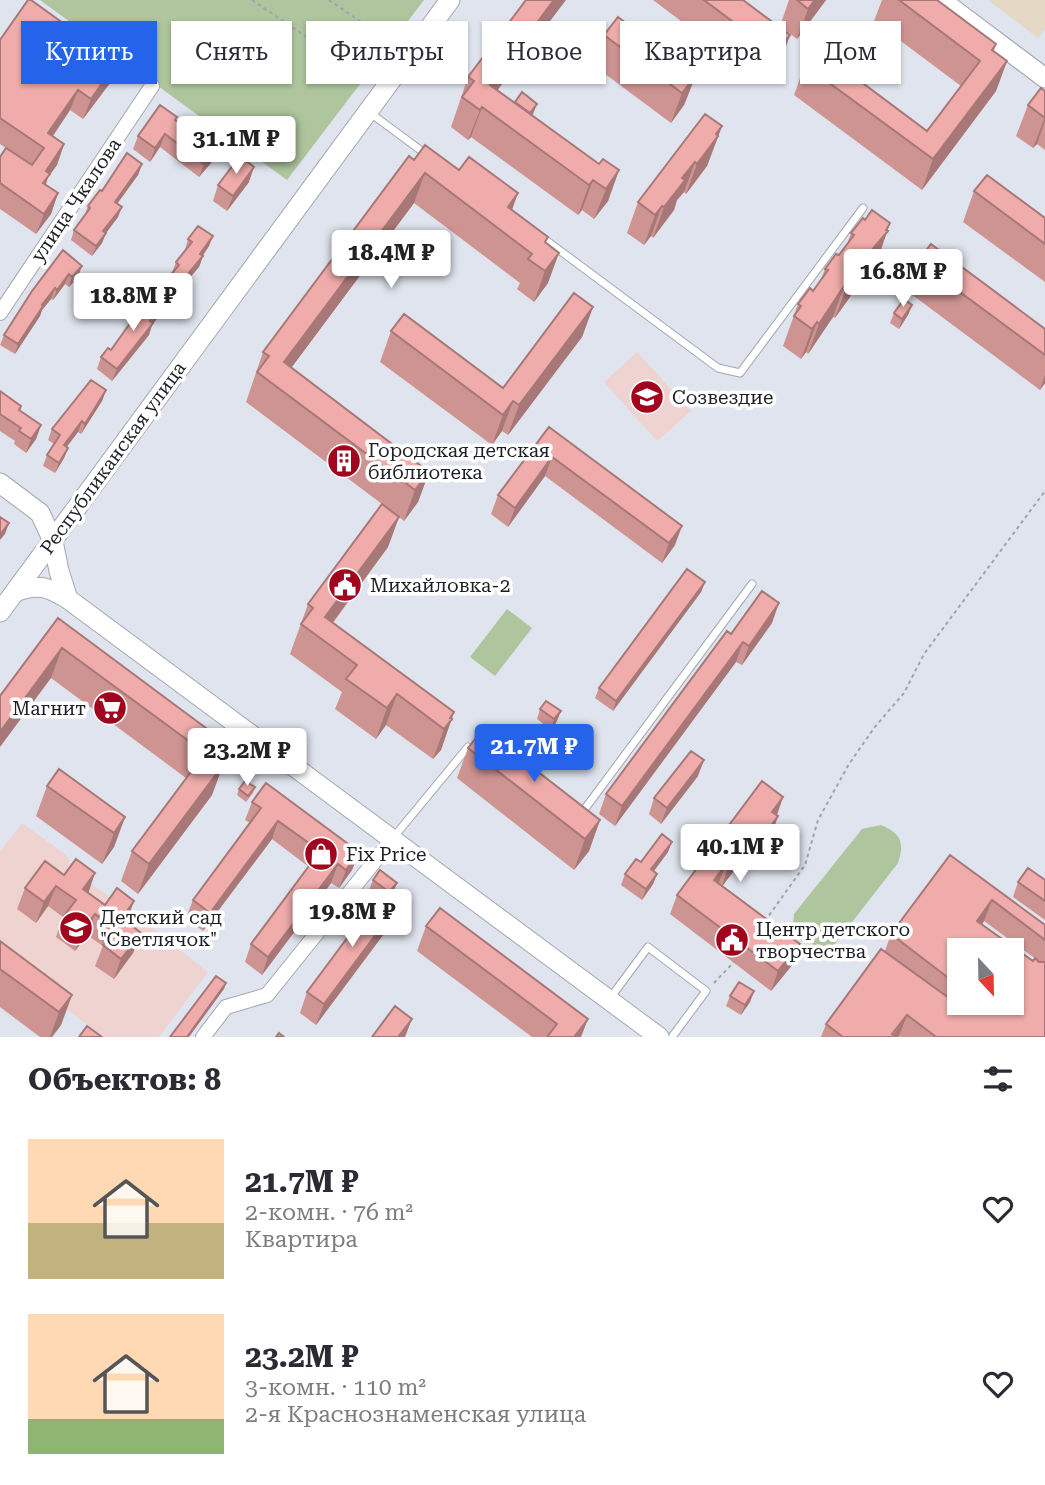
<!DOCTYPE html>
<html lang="ru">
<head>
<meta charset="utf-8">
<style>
  :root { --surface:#fff; --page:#f7f7f7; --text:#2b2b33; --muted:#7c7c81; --accent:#2563eb }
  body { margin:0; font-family:"Roboto Serif",serif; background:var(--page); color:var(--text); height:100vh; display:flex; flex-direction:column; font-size:26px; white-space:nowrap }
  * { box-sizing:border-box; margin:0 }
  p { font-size:23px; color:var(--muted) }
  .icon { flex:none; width:38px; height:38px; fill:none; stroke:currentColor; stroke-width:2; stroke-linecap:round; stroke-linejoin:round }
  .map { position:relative; height:1037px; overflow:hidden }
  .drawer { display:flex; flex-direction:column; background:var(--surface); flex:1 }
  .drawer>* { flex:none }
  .top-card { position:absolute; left:21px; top:21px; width:1004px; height:63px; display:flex; gap:14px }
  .needle { width:46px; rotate:158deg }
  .fabs { position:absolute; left:947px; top:938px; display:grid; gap:14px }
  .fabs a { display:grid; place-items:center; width:77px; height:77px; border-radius:0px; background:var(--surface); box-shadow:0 2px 5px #0004; font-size:35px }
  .price { position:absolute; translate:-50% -60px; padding:0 16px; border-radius:7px; background:#fff; color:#222; font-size:23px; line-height:46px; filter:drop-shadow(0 2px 4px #0008) }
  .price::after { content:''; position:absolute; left:50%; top:42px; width:21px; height:16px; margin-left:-10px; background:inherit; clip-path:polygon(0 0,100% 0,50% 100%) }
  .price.active { background:var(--accent); color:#fff }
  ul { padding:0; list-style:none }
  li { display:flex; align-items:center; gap:21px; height:175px; padding:0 28px }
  li span { display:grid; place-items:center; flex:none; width:196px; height:140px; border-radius:0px; color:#555 }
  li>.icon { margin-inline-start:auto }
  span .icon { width:84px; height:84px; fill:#fffc; stroke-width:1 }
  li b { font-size:30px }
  h2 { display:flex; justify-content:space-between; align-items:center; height:84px; padding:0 28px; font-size:30px }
  .pill { padding:0 24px; border-radius:0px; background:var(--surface); box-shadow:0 2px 5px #0004; font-size:24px; line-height:63px }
  .pill.active { background:var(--accent); color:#fff }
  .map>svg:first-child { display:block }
</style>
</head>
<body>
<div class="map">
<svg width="1045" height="1037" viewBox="0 0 1045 1037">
  <rect width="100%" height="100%" fill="#e0e4ee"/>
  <path fill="#e5d9c5" d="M988,0H1045V29L1038,38Z"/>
  <path fill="#eed3d1" d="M637,352L691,411L657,441L604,382Z
    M22,823L66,855L74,870L109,897L111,896L208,972L159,1037H104L0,960V852Z"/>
  <path fill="#aec59d" d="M40,0H424L287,180Z
    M507,609L532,628L495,676L470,657Z
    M881,825C901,833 905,843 898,863L835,944L819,949L807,946L797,937L793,925L794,914L862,829Z"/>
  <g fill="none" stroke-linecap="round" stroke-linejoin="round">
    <g stroke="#a2a7b0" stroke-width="9">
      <path id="lane" d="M369,112L427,155
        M539,235L718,368L740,373L863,208
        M581,814L752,584
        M393,838L468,747
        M611,997L648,947L706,991L672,1037"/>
    </g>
    <g stroke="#a2a7b0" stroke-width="16">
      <path id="street" d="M0,313L152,86
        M203,1037L226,1007L267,995L391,841"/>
    </g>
    <g stroke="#a2a7b0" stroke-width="21">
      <path id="secondary" d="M941,0L1045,78
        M0,483L40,513L53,541L59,571L68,599L659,1037
        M15,592C38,583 48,587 68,599
        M0,612L450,0"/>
    </g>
    <path stroke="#9fa3ab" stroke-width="2" stroke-dasharray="3.5 3.5" stroke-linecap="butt" d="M252,0L370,80
      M329,0L398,47
      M765,921L805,865L818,820L849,764L874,728L904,693L924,654L1045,491
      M714,983L734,962"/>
    <use href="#lane" stroke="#fff" stroke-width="7"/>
    <use href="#street" stroke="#fff" stroke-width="14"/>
    <use href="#secondary" stroke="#fff" stroke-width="19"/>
  </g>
  <path fill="#ce9492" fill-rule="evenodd" d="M653,0H743L790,35L779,65L765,84Z
    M789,0H826L797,39L780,26Z
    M882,0H937L996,44L994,51L1007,61L996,91L922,190L794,95L805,65L927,131L961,86L874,21Z
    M604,35L696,75L684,105L671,123L593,65Z
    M0,40L110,83L83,119L70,110L53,136L64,144L57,165L48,177L46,185L58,193L51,214L36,234L0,209V157L6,148L0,144Z
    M468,77L498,91L514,103L533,114L532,116L599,164L619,170L608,201L594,219L582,210L578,215L471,137L468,140L451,127Z
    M1045,91V150L1037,144L1033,148L1016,136L1028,105Z
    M176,121L216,149L211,163L199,177L160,147L150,162L133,149L138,136Z
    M722,126L707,166L686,194L684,192L677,200L674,210L653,238L651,236L644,245L627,233L638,202Z
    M414,160L512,210L546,243L548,283L534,302L517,289L520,283L414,203L291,368L429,472L418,502L404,521L399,517L388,547L333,623L454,712L441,750L433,759L386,725L376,739L335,709L342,692L290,654L308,604L382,504L246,402L263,352Z
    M142,164L138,175L117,204L118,217L106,233L102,243L92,256L71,240L74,230L84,217L88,206L102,191Z
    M249,182L227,211L213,201L218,185Z
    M974,191L1045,218V282L963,222Z
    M865,220L890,223L877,261L853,290L850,297L835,318L833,317L808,354L806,352L801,359L783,346L798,304L813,291L821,279L825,269L839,255L847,244L851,233Z
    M188,239L209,246L203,256L199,267L169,302L159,294L163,284L172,273L176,262L185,250Z
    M63,250L78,277L69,287L65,284L53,300L51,299L42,310L40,316L15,354L0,345L4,335Z
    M918,261L1045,329V383L1040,390L907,291Z
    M912,305L908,315L899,329L890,323L894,313Z
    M593,307L582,337L508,435L502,431L492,445L380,362L391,331L503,388Z
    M159,316L152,325L149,335L112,381L97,369L101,357Z
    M106,390L102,401L81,434L78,432L66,447L68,448L64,458L55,473L43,466L47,455L54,444L48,440L52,429Z
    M0,391L21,406L20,411L41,425L36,439L26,453L14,444L15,441L0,431Z
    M549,427L675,545L662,563L545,476L508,527L491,514L498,495Z
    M705,582L701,592L613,711L595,698L599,688Z
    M58,618L218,737L212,756L223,765L212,795L138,894L121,881L132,851L186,778L51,678Z
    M772,623L742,665L736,662L615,826L599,814L606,794L731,634Z
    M540,709L557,721L551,730L537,719Z
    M468,748L600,820L589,851L574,870L457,778Z
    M698,776L661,824L649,814L654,798Z
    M47,786L125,817L114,847L102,864L36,816Z
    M255,787L253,793L246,802L237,795L239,789Z
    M783,797L777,815L778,816L771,836L759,852L752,847L722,886L800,944L793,964L771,991L670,914L677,895Z
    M252,802L359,852L352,870L339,888L331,883L262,975L245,962L251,944L309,867L272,839L203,931L186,918L193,900L250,823L245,820Z
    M668,852L654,871L657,874L653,884L642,900L621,885L625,874L641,862Z
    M950,855L1045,925V1037H900L899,1036L898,1037H821L826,1024L885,951L891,934ZM984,921L1040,962L1033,961L982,925ZM959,950H1012L959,1003Z
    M64,875L126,922L133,953L114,979L95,966L103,946L87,935L75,951L56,937L63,917L48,906L36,923L17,909L25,888Z
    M373,880L393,893L388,900L397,906L389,927L316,1025L300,1013L307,992L378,897L369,890Z
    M1045,880V920L1013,897L1018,882Z
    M426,926L581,1037H532L417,951Z
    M0,941L72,995L61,1025L52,1037H40L0,1007Z
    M754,991L750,1002L741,1015L726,1006L730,996Z"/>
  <path fill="#a77877" d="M554,0H566L484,108L490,85Z
    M815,0H826L797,39L808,9Z
    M790,35L779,65L765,84L776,54Z
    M1007,61L996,91L922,190L933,159Z
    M117,62L110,83L83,119L91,99Z
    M696,75L684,105L671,123L682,93Z
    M78,90L70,110L44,149L48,133Z
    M537,104L533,114L526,124L530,113Z
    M482,107L471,137L468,140L480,110Z
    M1045,117V121L1037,144L1033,148Z
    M722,126L707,166L686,194L697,164Z
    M165,134L160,147L150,162L155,148Z
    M64,144L57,165L48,177L42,194L36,204L46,171Z
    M216,149L211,163L199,177L204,164Z
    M695,162L684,192L677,200L674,210L653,238L664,207L682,178Z
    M142,164L138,175L111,212L115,202Z
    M254,167L249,182L227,211L233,196Z
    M619,170L608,201L594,219L606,189Z
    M425,173L414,203L277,387L284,362Z
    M593,180L582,210L578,215L589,185Z
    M58,193L51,214L36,234L44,214Z
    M518,193L507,224L508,207Z
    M662,206L651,236L644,245L655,215Z
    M122,207L118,217L106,233L102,243L92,256L103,231Z
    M890,223L877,261L853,290L850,297L835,318L846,288L859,265Z
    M213,236L209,246L199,260L203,256L199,267L169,302L173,292Z
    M559,253L548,283L534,302L545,271Z
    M82,266L78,277L69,287L72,277Z
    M69,274L65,284L53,300L57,290Z
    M844,286L833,317L808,354L819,324Z
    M55,288L51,299L42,310L40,316L15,354L18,344L42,305Z
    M164,304L159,316L152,325L149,335L112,381L117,369Z
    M912,305L908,315L899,329L902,319Z
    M593,307L582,337L508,435L519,405Z
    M817,322L806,352L801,359L812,329Z
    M1045,375V383L1040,390Z
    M106,390L102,401L81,434L85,424Z
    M513,401L502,431L492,445L503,415Z
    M82,421L78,432L60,456L64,445Z
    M41,425L36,439L26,453L31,439Z
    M68,448L64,458L55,473L59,463Z
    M552,457L545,476L508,527L515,508Z
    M429,472L418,502L404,521L415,490Z
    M399,517L388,547L321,638L325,617Z
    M9,523L5,534L0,540V535Z
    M682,526L675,545L662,563L669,543Z
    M705,582L701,592L613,711L616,701Z
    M779,603L772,623L742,665L749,646Z
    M743,642L736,662L615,826L622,806Z
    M62,648L51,678L0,747V732Z
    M397,694L386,725L376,739L387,708Z
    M561,711L557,721L551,730L554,719Z
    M454,712L441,750L433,759L444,729L450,718Z
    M218,737L207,768V753Z
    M704,760L698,776L661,824L667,808Z
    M223,765L212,795L138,894L149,864Z
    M783,797L776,817L772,812Z
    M778,816L771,836L759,852L766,833Z
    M125,817L114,847L102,864L114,833Z
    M600,820L589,851L574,870L585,839Z
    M278,821L272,839L203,931L210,913Z
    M759,827L752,847L721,888L728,868Z
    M672,842L668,852L647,880L651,869Z
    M359,852L352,870L339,888L346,870Z
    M338,864L331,883L262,975L268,957Z
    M725,866L718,885L714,880Z
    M95,873L88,894L83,889Z
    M657,874L653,884L642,900L646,889Z
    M397,883L393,893L386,903L389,892Z
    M56,886L48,906L36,923L44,902Z
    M992,900L984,921L969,941L977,921Z
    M134,901L127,921L114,939L122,918Z
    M397,906L389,927L316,1025L324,1004Z
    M95,914L87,935L75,951L83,930Z
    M141,933L133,953L114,979L121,959Z
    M800,944L793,964L771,991L778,971Z
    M226,983L224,989L189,1037H187Z
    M754,991L750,1002L741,1015L745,1005Z
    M72,995L61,1025L52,1037H50L59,1012Z
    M907,1015L899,1036L898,1037H892Z
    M412,1019L405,1037H398Z
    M588,1019L581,1037H574Z"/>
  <path fill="#efacaa" stroke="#a77877" stroke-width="2" d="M28,0H31L117,62L91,99L78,90L48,133L64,144L46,171L50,174L43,183L58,193L44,214L0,183V157L6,148L32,165L44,148L0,118V40Z
    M526,0H554L490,85L599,164L603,159L619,170L606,189L593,180L589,185L482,107L480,110L462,97L474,81L468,77Z
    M704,0H743L790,35L776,54Z
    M797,0H815L808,9Z
    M899,0H937L996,44L992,50L1007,61L933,159L805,65L817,49L927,131L980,61Z
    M618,17L696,75L682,93L604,35Z
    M1041,88L1045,91V118L1028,105Z
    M522,92L537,104L530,113L515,102Z
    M160,105L177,117L175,120L216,149L204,164L165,134L155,148L138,136Z
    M705,114L722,126L716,134L718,136L697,164L695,162L682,178L685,180L664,207L662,206L655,215L638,202Z
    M425,145L459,170L469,157L518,193L508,207L548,237L545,242L559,253L545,271L528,259L532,254L425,173L284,362L429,472L415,490L257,372L269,356L263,352L409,156L414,160Z
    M127,153L142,164L115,202L122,207L103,231L106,233L96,246L74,230L90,208L88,206L100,190L102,191Z
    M240,156L254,167L233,196L218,185Z
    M987,175L1045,218V244L974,191Z
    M872,210L890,223L886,230L888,231L859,265L861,266L846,288L844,286L819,324L817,322L812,329L794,316L801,306L798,304L810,288L813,291L828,270L825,269L836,254L839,255L854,235L851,233L863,218L865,220Z
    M198,226L213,236L200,254L203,256L173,292L163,284L179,265L176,262L192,242L188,239Z
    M931,244L1045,329V355L918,261Z
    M63,250L82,266L72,277L69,274L57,290L55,288L42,305L43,306L18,344L4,335L32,291Z
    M574,293L593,307L519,405L513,401L503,415L391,331L404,314L503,388Z
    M151,294L164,304L150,321L153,323L117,369L101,357L108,348L111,350Z
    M904,299L912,305L902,319L894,313Z
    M91,380L106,390L85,424L82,421L64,445L68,448L59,463L47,455L60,435L52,429Z
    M0,391L21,406L19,410L41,425L31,439L19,431L21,428L0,414Z
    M549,427L682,526L669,543L552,457L515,508L498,495Z
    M382,504L399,517L325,617L454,712L450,718L452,719L444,729L397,694L387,708L346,679L357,665L301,624L313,608L308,604Z
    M0,517L9,523L0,535Z
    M687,569L705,582L616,701L599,688Z
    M762,591L779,603L749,646L743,642L622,806L606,794L727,631L731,634Z
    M58,618L218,737L207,753L223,765L149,864L132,851L205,753L62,648L0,732V696Z
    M546,701L561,711L554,719L540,709Z
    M483,729L600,820L585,839L468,748Z
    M691,751L704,760L667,808L654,798Z
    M59,769L125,817L114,833L47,786Z
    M245,781L255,787L248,796L239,789Z
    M762,781L783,797L772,812L778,816L766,833L759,827L728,868L725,866L714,880L800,944L778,971L677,895Z
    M266,783L359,852L346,870L338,864L268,957L251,944L320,851L278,821L210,913L193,900L261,808L252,802Z
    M662,834L672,842L651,869L657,874L646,889L625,874L636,859L641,862Z
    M950,855L1045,925V940L992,900L977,921L1033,961L1035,958L1039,962H1045V1037H934L935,1036L907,1015L892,1034L896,1037H843L826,1024L881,949L956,1003L959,998V1003H1012V950H959V986L891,934Z
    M76,859L95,873L83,889L105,905L117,888L134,901L122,918L141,933L121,959L103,945L115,929L95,914L83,930L64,916L76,900L56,886L44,902L25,888L45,861L64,875Z
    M1028,868L1045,880V901L1018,882Z
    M380,870L397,883L389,892L373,880Z
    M380,894L397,906L324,1004L307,992Z
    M440,908L588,1019L574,1037H547L557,1024L426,926Z
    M0,941L72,995L59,1012L0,969Z
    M216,976L226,983L187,1037H170Z
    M739,982L754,991L745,1005L730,996Z
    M395,1006L412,1019L398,1037H372Z
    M87,1026L102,1037H79Z
    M279,1033L284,1037H276Z"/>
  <defs>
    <g id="school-disc" transform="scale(1.75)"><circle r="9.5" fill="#a2041d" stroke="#fff"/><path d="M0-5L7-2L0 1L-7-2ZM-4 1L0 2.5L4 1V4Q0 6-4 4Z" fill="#fff"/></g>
    <g id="building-disc" transform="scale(1.75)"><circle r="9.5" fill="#a2041d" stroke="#fff"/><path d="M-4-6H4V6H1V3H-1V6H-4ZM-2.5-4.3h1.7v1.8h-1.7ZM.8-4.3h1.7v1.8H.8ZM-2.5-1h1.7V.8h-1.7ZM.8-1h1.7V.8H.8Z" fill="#fff"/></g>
    <g id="civic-disc" transform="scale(1.75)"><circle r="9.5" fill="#a2041d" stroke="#fff"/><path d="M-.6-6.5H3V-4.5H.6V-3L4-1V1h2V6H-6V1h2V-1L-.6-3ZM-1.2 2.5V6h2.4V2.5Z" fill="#fff"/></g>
    <g id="supermarket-disc" transform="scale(1.75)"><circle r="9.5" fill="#a2041d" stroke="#fff"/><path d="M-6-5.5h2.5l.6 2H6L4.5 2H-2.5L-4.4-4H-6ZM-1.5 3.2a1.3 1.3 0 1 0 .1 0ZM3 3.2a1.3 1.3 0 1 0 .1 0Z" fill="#fff"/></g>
    <g id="shop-disc" transform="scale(1.75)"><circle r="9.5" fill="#a2041d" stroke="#fff"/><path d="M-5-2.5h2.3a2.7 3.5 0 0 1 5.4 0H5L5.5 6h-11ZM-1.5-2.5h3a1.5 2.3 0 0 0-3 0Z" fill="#fff"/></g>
  </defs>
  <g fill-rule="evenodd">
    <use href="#school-disc" x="647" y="397"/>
    <use href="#building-disc" x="344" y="461"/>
    <use href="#civic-disc" x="345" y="585"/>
    <use href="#supermarket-disc" x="110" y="708"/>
    <use href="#shop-disc" x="321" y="854"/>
    <use href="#school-disc" x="76" y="928"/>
    <use href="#civic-disc" x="732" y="940"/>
  </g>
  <g text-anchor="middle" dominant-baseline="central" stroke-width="7" stroke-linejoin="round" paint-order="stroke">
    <g font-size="19" fill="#1e2024" stroke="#fff">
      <text transform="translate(76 200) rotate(-56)">улица Чкалова</text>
      <text transform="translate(113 458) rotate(-54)">Республиканская улица</text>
    </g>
    <g font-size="19" fill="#1e2024" stroke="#fff" text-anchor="start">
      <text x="672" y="397">Созвездие</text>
      <text x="368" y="450">Городская детская<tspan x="368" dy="22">библиотека</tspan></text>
      <text x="370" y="585">Михайловка-2</text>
      <text x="86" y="708" text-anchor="end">Магнит</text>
      <text x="346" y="854">Fix Price</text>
      <text x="100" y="917">Детский сад<tspan x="100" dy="22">"Светлячок"</tspan></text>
      <text x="756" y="929">Центр детского<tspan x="756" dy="22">творчества</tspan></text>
    </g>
  </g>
</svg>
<div class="fabs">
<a><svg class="needle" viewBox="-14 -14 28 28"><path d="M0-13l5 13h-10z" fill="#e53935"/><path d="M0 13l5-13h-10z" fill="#7c7c81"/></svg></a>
</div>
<b class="price" style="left:236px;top:176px">31.1M ₽</b>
<b class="price" style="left:391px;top:290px">18.4M ₽</b>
<b class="price" style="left:903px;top:309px">16.8M ₽</b>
<b class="price" style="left:133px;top:333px">18.8M ₽</b>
<b class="price active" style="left:534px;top:784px">21.7M ₽</b>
<b class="price" style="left:247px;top:788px">23.2M ₽</b>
<b class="price" style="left:740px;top:884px">40.1M ₽</b>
<b class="price" style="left:352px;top:949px">19.8M ₽</b>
<div class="top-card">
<a class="pill active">Купить</a>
<a class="pill">Снять</a>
<a class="pill">Фильтры</a>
<a class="pill">Новое</a>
<a class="pill">Квартира</a>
<a class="pill">Дом</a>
</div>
</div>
<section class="drawer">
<h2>Объектов: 8<svg class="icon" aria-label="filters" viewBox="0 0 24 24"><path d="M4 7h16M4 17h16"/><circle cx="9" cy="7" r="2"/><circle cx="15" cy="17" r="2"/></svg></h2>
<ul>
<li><span style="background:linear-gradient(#ffd9b3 60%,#c2b280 0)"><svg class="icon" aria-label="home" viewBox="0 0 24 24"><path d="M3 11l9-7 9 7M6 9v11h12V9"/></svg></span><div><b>21.7M ₽</b><p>2-комн. · 76 m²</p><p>Квартира</p></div><svg class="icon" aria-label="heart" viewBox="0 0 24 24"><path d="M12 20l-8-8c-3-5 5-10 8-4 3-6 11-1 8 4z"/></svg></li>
<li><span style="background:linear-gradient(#ffd9b3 75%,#8fb573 0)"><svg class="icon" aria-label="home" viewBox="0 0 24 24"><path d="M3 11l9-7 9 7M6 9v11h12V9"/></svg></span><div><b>23.2M ₽</b><p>3-комн. · 110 m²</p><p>2-я Краснознаменская улица</p></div><svg class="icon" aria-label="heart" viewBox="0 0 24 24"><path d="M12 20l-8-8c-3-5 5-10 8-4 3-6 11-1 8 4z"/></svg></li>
</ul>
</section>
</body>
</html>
